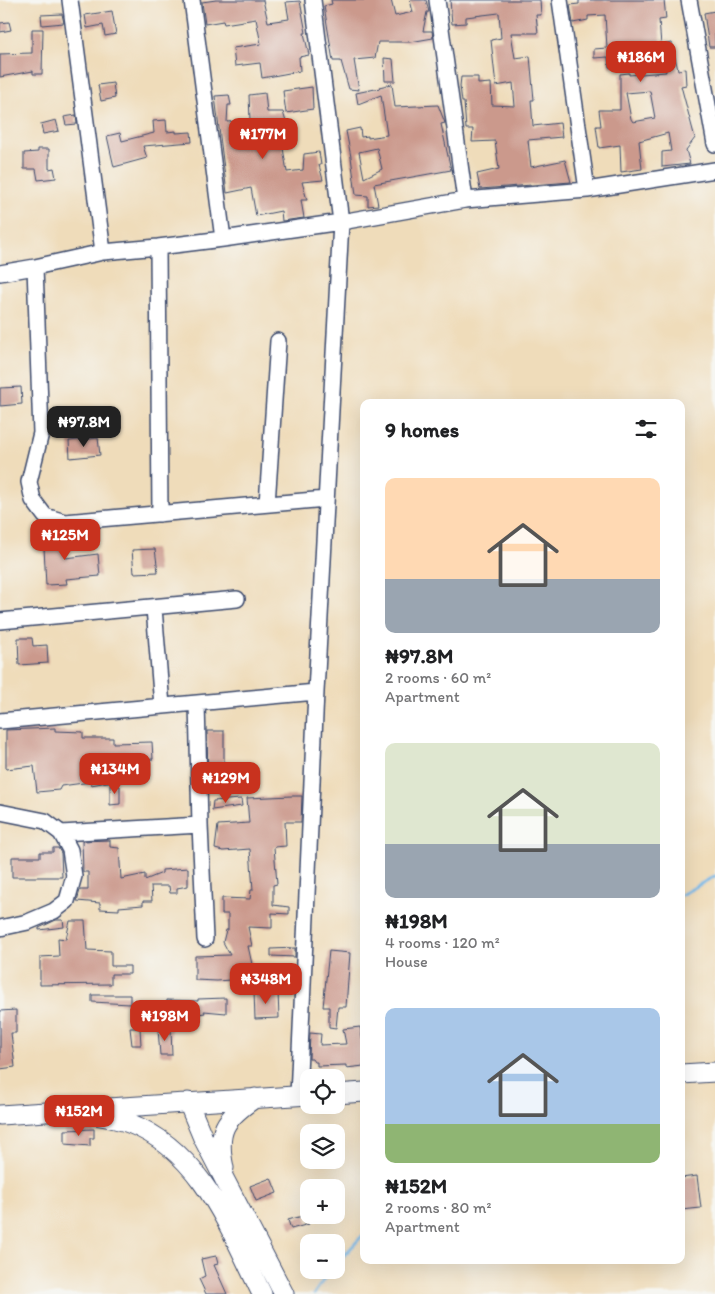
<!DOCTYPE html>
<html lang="en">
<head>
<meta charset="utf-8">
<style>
  :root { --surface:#fff; --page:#f6f6f6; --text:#202124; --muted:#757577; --accent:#c8321e }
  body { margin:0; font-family:Itim,sans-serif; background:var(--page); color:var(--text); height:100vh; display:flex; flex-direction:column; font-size:19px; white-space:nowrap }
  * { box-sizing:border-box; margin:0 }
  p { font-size:16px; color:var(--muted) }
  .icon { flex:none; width:28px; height:28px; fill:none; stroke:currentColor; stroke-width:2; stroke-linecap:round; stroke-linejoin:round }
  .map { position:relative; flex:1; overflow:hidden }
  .drawer { position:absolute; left:360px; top:399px; width:325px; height:865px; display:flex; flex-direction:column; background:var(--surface); border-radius:10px; box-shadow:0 5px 20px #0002 }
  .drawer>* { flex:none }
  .fabs { position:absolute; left:300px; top:1069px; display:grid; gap:10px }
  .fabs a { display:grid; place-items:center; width:45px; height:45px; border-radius:10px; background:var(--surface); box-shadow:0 5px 20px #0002; font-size:25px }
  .price { position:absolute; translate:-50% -42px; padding:0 11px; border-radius:10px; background:var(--accent); color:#fff; font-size:16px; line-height:32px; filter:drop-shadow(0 1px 2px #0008) }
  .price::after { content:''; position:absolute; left:50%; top:30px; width:15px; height:11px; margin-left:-8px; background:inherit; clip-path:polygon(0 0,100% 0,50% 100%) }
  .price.selected { background:#222; color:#fff }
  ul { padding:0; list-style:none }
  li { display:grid; align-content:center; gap:10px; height:265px; padding:0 25px }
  li span { display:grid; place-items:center; height:155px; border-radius:10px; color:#555 }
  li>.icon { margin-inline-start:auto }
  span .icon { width:90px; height:90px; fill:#fffc; stroke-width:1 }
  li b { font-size:21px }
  h2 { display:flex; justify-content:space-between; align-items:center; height:60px; padding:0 25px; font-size:21px }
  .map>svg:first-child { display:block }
</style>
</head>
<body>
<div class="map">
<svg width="715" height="1294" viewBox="0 0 715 1294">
  <rect width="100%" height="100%" fill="#f6f6f2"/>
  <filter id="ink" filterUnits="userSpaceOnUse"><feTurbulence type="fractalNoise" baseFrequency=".02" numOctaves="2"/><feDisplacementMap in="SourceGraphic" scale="10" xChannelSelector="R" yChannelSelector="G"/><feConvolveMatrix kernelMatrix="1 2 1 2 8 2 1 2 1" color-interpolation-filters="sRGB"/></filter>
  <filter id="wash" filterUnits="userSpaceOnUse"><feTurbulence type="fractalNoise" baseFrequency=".0096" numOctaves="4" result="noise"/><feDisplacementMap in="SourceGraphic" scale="20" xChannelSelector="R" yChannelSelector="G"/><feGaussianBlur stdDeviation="1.12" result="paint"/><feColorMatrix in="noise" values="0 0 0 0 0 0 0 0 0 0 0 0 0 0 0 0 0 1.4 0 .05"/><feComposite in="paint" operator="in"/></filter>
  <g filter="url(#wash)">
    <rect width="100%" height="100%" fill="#efdcba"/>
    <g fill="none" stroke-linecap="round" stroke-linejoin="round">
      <path stroke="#75baeb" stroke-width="3" d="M681,895L715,876
        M336,1264L364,1234
        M314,1294L330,1270"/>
    </g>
    <g id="blocks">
      <path fill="#cb998c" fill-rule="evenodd" d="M216,0H263L268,22L289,19L286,2L300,1L306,33H304L309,55L299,57L300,71L262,78L260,63L235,66L233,48L261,44L256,19L224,24L223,21L205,24L202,2Z
        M331,0H391L395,16L413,12L410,0H426L429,12H427L423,31H432L433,38L410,42H378L375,58L354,60L359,90L349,89L341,61H333L324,6L332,4Z
        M450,0H540L541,15H536L538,33H511L515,58L530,56L534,100H531L533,126L560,123L562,137L528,140L531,167L565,160L571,182L480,189L477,174L499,169L495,141L472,142L473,129H466L464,102H462L460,86L461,77H478V84L491,83L492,105L515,106L513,83L496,86L491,40L501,38L499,13L466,17V23L452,24Z
        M579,0H664L666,19L659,20L661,45L672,43L678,70L685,69L686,85L681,86L695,138L686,150L690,164L662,167V152L671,151L668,133L639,141L642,169L621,172L620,145L599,148L596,126H601L599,110H620V74L629,73V75L666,72L663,55L637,58V44L615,47L614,67H609L608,57L594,58V49L607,48L605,15L588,16V20L573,23L570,5L579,4ZM650,91L655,118L633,122L631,119L626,93Z
        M112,11L116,34L105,36L103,25L87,28L85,15Z
        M715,11V47H709L704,13Z
        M62,14L64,23L42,25L41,15Z
        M9,22L11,30L0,32V23Z
        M32,29H43L42,74H33V71L0,77V54L32,53Z
        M384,58L393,59L395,81H385Z
        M113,83L115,98L101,101L98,85Z
        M392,84L395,107L438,105L445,123L441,124L451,170L374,184L378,205L368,206V196L356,195L351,157L346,131L360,128L361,137L368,136V138L387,135L381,95L358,104L356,93L380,88L379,87ZM377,148L382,169L364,178L359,152Z
        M312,87L313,109L286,113L283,91Z
        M265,93L267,112H283L290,135L281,136L287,172L303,170L304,154L319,152L321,165H319L323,180L302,182L307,200H301L304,218L282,221L281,211L256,216L251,188L227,193L215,96L229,95L231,105H228L227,122L250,120L249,95Z
        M76,115L77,124L66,125L64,117Z
        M56,120L59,131L43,134L41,124Z
        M166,120L167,132L176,131V133L191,132L192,142L143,146L147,158L114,167L107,136L120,133L122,141L154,133L153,121Z
        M38,149H49V169L54,168L56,178L38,180L36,169H24V153L38,152Z
        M21,387L22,404L0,406V388Z
        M98,438L100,455L70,458L69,441Z
        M51,528L63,531L66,558L98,554L100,576L66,579L67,584L46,585L43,529Z
        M155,549L158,572L134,573L132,550Z
        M18,638H32L33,646L47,645L48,663L19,665Z
        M55,728V731L83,732V738H113V743L152,742L153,759L113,761V781L91,785V782L61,786L59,790L37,792L34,766L6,769V730Z
        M207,731H224V776L208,777Z
        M110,785L120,786V804L110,805Z
        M292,796H302L301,822H285L286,846L274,847L277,884L273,885V905L289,907V914L272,913V928L248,927L252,946H248L255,978L217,981L195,980V956L230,955L223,942L226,930H228V914H222V898L250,899L251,890H253L250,849L223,851L215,849L218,825L249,823L247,798Z
        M241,799L242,806L212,810L213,801Z
        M110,840V847L119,848L121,879L145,874V880L162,873V870L188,868V886L177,888V893H170L169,886H151L152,901H143V905L119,907V910L100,909V903L77,901L80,890H88V872H83L82,841Z
        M53,848H58L61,853L62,877H12V857H40V852H53Z
        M56,920H63L64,927L39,930V928Z
        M70,921H85L87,950L111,951V966H130V974H111V984L40,985V957L59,956L58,938L66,939Z
        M295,948V957L271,956V949Z
        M329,951L350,953L346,1007H338L336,1028L329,1027V1007H323Z
        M254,992H278L279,1018L255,1019Z
        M92,995H130V1004L92,1002Z
        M226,998V1013L204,1011L205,1013L184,1016V1022L167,1023V1000L198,1001V999Z
        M16,1010V1033H11L15,1067L0,1069V1011Z
        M360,1027L364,1048V1066L346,1068V1065L317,1066V1062H314L312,1059H309L310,1033L321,1034L320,1045L346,1044L343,1029Z
        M130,1028H140L141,1045H132Z
        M158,1029H171L172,1055H160Z
        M94,1129V1138H90V1146L65,1144V1130Z
        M697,1176L701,1208L681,1210V1178Z
        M271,1178L277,1193L256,1201L250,1186Z
        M306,1215L309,1224L291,1229L288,1220Z
        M216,1256L218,1264L214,1265L227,1294H206L199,1279L205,1276L201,1259Z"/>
    </g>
  </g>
  <g filter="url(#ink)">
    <use href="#blocks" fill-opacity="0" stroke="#3b496c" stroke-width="1"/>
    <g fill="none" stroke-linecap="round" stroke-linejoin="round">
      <g stroke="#3b496c" stroke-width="18">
        <path id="minor" d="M70,0L103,252
          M192,0L223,239
          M437,0L465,200
          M560,0L587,190
          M689,0L715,144
          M158,247L160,514
          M35,267L41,433L29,482L33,500L45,516L65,522L326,499
          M0,273L35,267L103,252L158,247L223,239L341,222L465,200L587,190L715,170
          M267,504L278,341
          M154,608L162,706
          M0,621L237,599
          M197,703L200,825L205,939
          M0,721L316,692
          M0,812L45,821L61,833L70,850L74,876L67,901L54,911L28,922L0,928
          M61,833L200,825
          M298,1096L316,692L341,222L313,0"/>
      </g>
      <g stroke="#3b496c" stroke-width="21">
        <path id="major" d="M681,1074L715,1072
          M336,1094L364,1092
          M188,1102L203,1138L284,1294
          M0,1115L309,1095
          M95,1115C106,1117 118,1119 129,1123C202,1151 230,1230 262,1294
          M224,1168C216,1131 224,1119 255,1098"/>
      </g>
      <use href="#minor" stroke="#fff" stroke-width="15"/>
      <use href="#major" stroke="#fff" stroke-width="19"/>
    </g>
  </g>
</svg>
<div class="fabs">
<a><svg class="icon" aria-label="locate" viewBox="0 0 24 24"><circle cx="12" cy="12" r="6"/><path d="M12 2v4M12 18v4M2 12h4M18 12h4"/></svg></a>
<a><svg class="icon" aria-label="layers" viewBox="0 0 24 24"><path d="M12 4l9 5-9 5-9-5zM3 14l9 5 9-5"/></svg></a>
<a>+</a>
<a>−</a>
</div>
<b class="price" style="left:641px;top:83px">₦186M</b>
<b class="price" style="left:263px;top:160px">₦177M</b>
<b class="price selected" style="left:84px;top:448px">₦97.8M</b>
<b class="price" style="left:65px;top:561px">₦125M</b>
<b class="price" style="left:115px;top:795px">₦134M</b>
<b class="price" style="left:226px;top:804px">₦129M</b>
<b class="price" style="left:266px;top:1005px">₦348M</b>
<b class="price" style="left:165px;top:1042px">₦198M</b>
<b class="price" style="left:79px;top:1137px">₦152M</b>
<section class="drawer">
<h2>9 homes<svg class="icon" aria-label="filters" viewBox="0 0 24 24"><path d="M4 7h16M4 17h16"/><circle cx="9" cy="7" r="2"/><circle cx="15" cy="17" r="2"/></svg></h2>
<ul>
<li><span style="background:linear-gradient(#ffd9b3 65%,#9aa5b1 0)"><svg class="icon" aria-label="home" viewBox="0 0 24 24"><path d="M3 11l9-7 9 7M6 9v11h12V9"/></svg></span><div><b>₦97.8M</b><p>2 rooms · 60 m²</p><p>Apartment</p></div></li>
<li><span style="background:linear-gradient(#dfe7d0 65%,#9aa5b1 0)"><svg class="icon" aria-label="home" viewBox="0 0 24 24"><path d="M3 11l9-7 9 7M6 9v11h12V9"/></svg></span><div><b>₦198M</b><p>4 rooms · 120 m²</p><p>House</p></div></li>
<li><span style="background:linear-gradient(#a9c7e8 75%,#8fb573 0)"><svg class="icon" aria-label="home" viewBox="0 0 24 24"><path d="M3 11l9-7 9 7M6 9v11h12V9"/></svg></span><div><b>₦152M</b><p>2 rooms · 80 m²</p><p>Apartment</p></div></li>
</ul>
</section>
</div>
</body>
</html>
